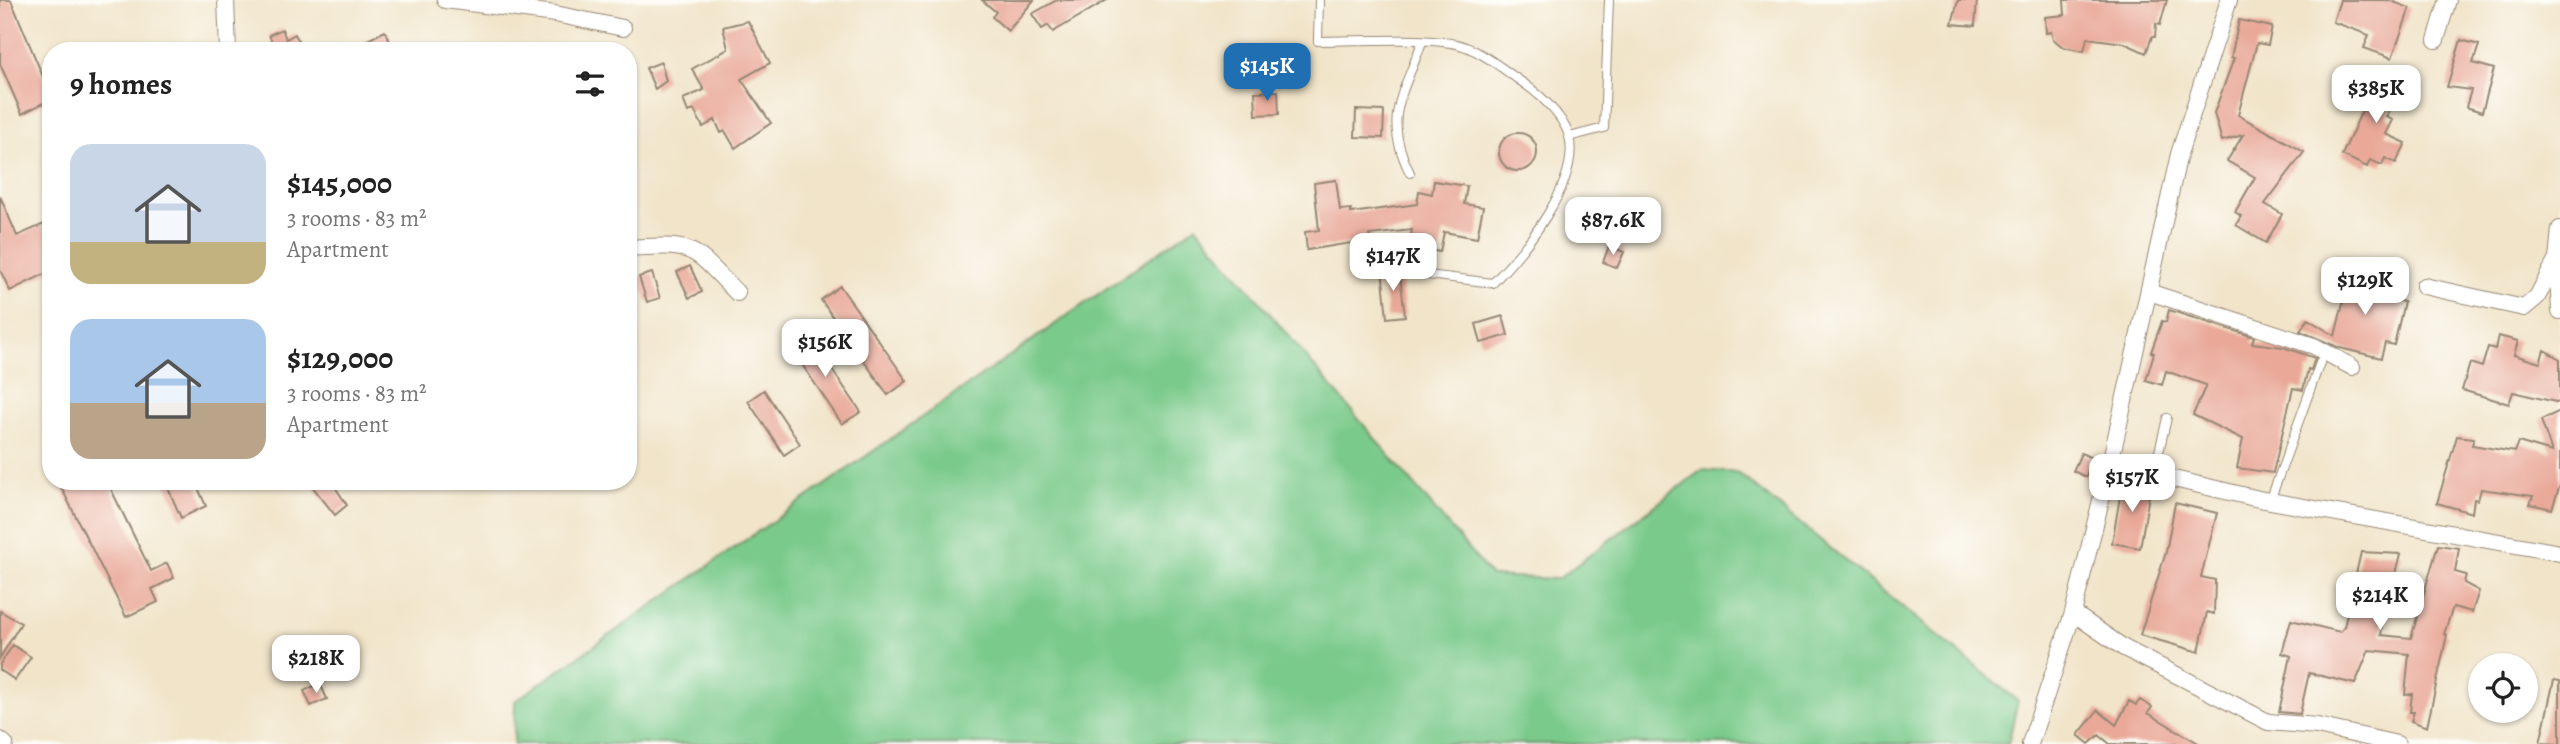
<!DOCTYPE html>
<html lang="en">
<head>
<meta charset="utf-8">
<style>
  :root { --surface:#fff; --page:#f2f2f2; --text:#222; --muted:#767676; --accent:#1f6fb2 }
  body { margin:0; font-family:Alegreya,serif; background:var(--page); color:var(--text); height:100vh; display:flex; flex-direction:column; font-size:26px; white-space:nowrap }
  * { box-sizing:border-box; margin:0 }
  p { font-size:23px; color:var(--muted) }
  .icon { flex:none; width:38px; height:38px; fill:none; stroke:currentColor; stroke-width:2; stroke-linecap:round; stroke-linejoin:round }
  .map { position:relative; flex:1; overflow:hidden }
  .panel { position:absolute; left:42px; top:42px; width:595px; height:448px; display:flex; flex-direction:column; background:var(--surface); border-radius:28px; box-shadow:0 2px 5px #0004 }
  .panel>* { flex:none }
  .buttons { position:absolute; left:2468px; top:653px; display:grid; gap:14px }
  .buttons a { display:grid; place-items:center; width:70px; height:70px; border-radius:50%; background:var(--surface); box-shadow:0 2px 5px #0004; font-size:35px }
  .price { position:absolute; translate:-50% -60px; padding:0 16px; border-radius:14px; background:#fff; color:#222; font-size:23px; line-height:46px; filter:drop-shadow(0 2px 4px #0008) }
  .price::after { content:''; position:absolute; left:50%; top:42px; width:21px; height:16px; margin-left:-10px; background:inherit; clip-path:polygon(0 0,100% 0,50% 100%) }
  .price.on { background:var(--accent); color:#fff }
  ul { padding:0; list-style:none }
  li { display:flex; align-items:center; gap:21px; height:175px; padding:0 28px }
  li span { display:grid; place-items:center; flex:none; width:196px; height:140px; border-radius:21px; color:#555 }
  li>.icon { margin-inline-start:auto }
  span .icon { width:84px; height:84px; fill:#fffc; stroke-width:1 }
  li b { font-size:30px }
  h2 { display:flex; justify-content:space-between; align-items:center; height:84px; padding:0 28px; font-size:30px }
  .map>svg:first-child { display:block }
</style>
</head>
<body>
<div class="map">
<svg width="2560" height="744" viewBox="0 0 2560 744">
  <rect width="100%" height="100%" fill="#fdfcf7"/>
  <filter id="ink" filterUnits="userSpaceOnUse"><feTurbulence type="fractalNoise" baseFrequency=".0143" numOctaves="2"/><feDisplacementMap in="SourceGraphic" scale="14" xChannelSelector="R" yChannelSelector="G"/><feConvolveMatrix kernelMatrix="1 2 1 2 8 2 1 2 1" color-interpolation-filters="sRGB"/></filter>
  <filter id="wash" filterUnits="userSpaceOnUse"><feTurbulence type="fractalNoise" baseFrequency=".00686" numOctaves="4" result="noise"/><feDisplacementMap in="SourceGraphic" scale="28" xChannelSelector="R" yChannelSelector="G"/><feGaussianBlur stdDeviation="1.57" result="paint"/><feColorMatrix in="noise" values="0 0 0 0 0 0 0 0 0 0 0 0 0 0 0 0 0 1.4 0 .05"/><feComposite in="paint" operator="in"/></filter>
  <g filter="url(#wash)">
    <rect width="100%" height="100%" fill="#f1e4c9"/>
    <path fill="#7aca8b" stroke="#5a7a54" stroke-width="2" d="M1196,226L1491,576L1558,579L1702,470L1738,473L2018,701L2008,744H514L515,701Z"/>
    <g id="blocks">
      <path fill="#e9a898" d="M0,0H11L51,96V99L22,114L0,64Z
        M982,0H1034L1008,31L992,17L996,12Z
        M1057,0H1107L1053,32L1048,25L1042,29L1032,14Z
        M1958,0H1977L1975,26L1952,24Z
        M2064,0H2167L2160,25L2156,24L2155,37H2152L2146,53L2124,43L2087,38L2084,51L2063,47L2053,39L2051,32L2046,33L2045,17L2065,15Z
        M2340,0H2388L2410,8L2392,58L2364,48L2369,35L2333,22Z
        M2239,20L2272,27L2268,45L2257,43L2238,115L2304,152L2265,204L2282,214L2266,243L2236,225L2241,216L2235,212L2255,177L2227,161L2243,135L2222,141L2214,113L2234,58H2231Z
        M748,21L770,63L741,79L771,123L735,148L725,131L721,133L715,120L703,127L694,110L688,112L683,99L704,90L692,69L728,49L723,27Z
        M282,29L286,39L295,34L304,51H264L274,46L269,35Z
        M385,31L395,51H346Z
        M2461,40L2479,45L2473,63L2494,69L2482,112L2466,107L2471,90L2447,87Z
        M661,62L666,81L655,89L646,68Z
        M2381,68L2405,80L2386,117L2393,120L2386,134L2406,143L2396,163L2385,158L2382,165L2370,160L2367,167L2342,155Z
        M1278,91L1279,114L1256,115L1255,92Z
        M1356,110L1384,111L1383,138L1355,137Z
        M1499 152a19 19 0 1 1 38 0a19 19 0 1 1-38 0Z
        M1336,180L1340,210L1351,209V213L1417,204L1419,191L1432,194L1434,181L1467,186L1464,204L1483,207L1477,238L1444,232L1440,252L1424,249L1422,260L1407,257L1412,230L1369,235L1370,240L1307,250L1305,232L1319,230L1314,183Z
        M0,196L17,236L44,224L51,239V271L10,291L0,270Z
        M1609,246L1624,252L1617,268L1603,262Z
        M690,266L702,292L689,298L677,272Z
        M1399,267L1405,316L1387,318L1382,269Z
        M2359,271L2399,281L2395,300L2404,302L2394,345L2385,343L2381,358L2340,348L2300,331L2308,319L2335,336L2345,295L2352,297Z
        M652,273L660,298L647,302L639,277Z
        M840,286L907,381L888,395L821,300Z
        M2169,310L2254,337L2252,343L2283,347L2315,358L2311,370L2308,369L2303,390L2293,388L2273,473L2237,468L2243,439L2193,415L2206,385L2166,371L2162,385L2146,380L2154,353L2151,352L2162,321L2166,322Z
        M1503,316L1508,335L1481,343L1476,324Z
        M807,333L861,412L842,424L789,345Z
        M2498,336L2518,341L2514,355L2540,363L2544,350L2560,359V403L2513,392L2509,404L2462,390L2470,363L2482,367L2488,347L2495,349Z
        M764,390L800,444L784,455L748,401Z
        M2560,411V485L2552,509L2530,504L2533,496L2481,489L2478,500L2474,499L2472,513L2437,503L2457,436L2474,438L2472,445L2514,452L2518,442L2552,452L2541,420Z
        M2081,453L2094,459L2086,477L2073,471Z
        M2123,479L2151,484L2140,548L2112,543Z
        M58,481H107L151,571L167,563L174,578L152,589L158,602L126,617Z
        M165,481H195L206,506L181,518Z
        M308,481H331L347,505L335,515Z
        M2175,503L2217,513L2201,577L2215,580L2214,614L2207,612L2199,652L2140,635L2166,552Z
        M2438,545L2459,548L2455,572L2466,575L2464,583L2479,591L2472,612L2453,607L2444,634L2447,635L2427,727L2411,721L2414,712H2410L2412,694L2405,695L2409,654L2369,650L2355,684L2309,673L2300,714L2279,712L2291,656L2282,653L2291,620L2340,632L2344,627L2361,552L2401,554L2395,577H2390L2381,635L2411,638Z
        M0,611L21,623L0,658Z
        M13,645L31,657L15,680L0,670V664Z
        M347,651L354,664L335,675L328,662Z
        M2554,680L2560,681V744L2540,743Z
        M320,683L327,699L311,706L304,691Z
        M2140,700L2152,707L2148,713L2200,744H2110L2099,735L2089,744L2078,735L2098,710L2116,725L2129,701L2136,705Z"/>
    </g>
  </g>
  <g filter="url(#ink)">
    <use href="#blocks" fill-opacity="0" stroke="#968774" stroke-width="2"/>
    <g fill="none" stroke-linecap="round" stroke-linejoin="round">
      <g stroke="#968774" stroke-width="10">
        <path id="service" d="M1319,0L1318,41C1360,41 1410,37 1451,43C1474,46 1498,65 1516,78C1536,91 1562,113 1569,136C1581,183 1523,252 1493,283L1412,273
          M1569,137L1604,128L1609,0
          M1410,173C1382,117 1403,96 1422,42
          M2154,473L2167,418
          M2270,501L2321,360"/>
      </g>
      <g stroke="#968774" stroke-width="18">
        <path id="minor" d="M226,0L228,51
          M445,0L555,14L623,28
          M2436,40L2448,0
          M2560,229L2557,259L2560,311
          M628,248C697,244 690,245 737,293
          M2424,286L2524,308L2537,297L2557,259
          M2149,292L2314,346L2352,367
          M2110,464L2259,499L2560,553
          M2073,613L2124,648L2268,722L2317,726L2397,744
          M0,740L5,744
          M2030,744L2073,613L2110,464L2179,154L2229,0"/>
      </g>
      <use href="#service" stroke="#fff" stroke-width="8"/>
      <use href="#minor" stroke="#fff" stroke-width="16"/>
    </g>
  </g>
</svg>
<div class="buttons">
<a><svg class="icon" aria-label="locate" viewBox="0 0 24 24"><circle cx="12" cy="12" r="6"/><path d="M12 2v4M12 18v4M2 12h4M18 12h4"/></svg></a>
</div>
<b class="price on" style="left:1267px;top:103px">$145K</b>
<b class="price" style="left:2376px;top:125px">$385K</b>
<b class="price" style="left:1613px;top:257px">$87.6K</b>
<b class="price" style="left:1393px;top:293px">$147K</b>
<b class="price" style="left:2365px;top:317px">$129K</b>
<b class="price" style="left:825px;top:379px">$156K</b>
<b class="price" style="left:2132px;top:514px">$157K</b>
<b class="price" style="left:2380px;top:632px">$214K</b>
<b class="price" style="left:316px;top:695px">$218K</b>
<section class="panel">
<h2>9 homes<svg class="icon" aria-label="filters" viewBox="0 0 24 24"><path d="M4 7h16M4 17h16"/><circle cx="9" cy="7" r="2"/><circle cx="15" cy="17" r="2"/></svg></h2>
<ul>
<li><span style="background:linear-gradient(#c9d6e8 70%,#c2b280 0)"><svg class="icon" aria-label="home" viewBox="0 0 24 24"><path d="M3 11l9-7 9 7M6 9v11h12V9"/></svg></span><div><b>$145,000</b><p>3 rooms · 83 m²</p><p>Apartment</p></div></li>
<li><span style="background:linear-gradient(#a9c7e8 60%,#b9a48a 0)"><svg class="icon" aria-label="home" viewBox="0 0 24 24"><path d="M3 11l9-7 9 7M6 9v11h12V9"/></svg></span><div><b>$129,000</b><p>3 rooms · 83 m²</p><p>Apartment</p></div></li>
</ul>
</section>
</div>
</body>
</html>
